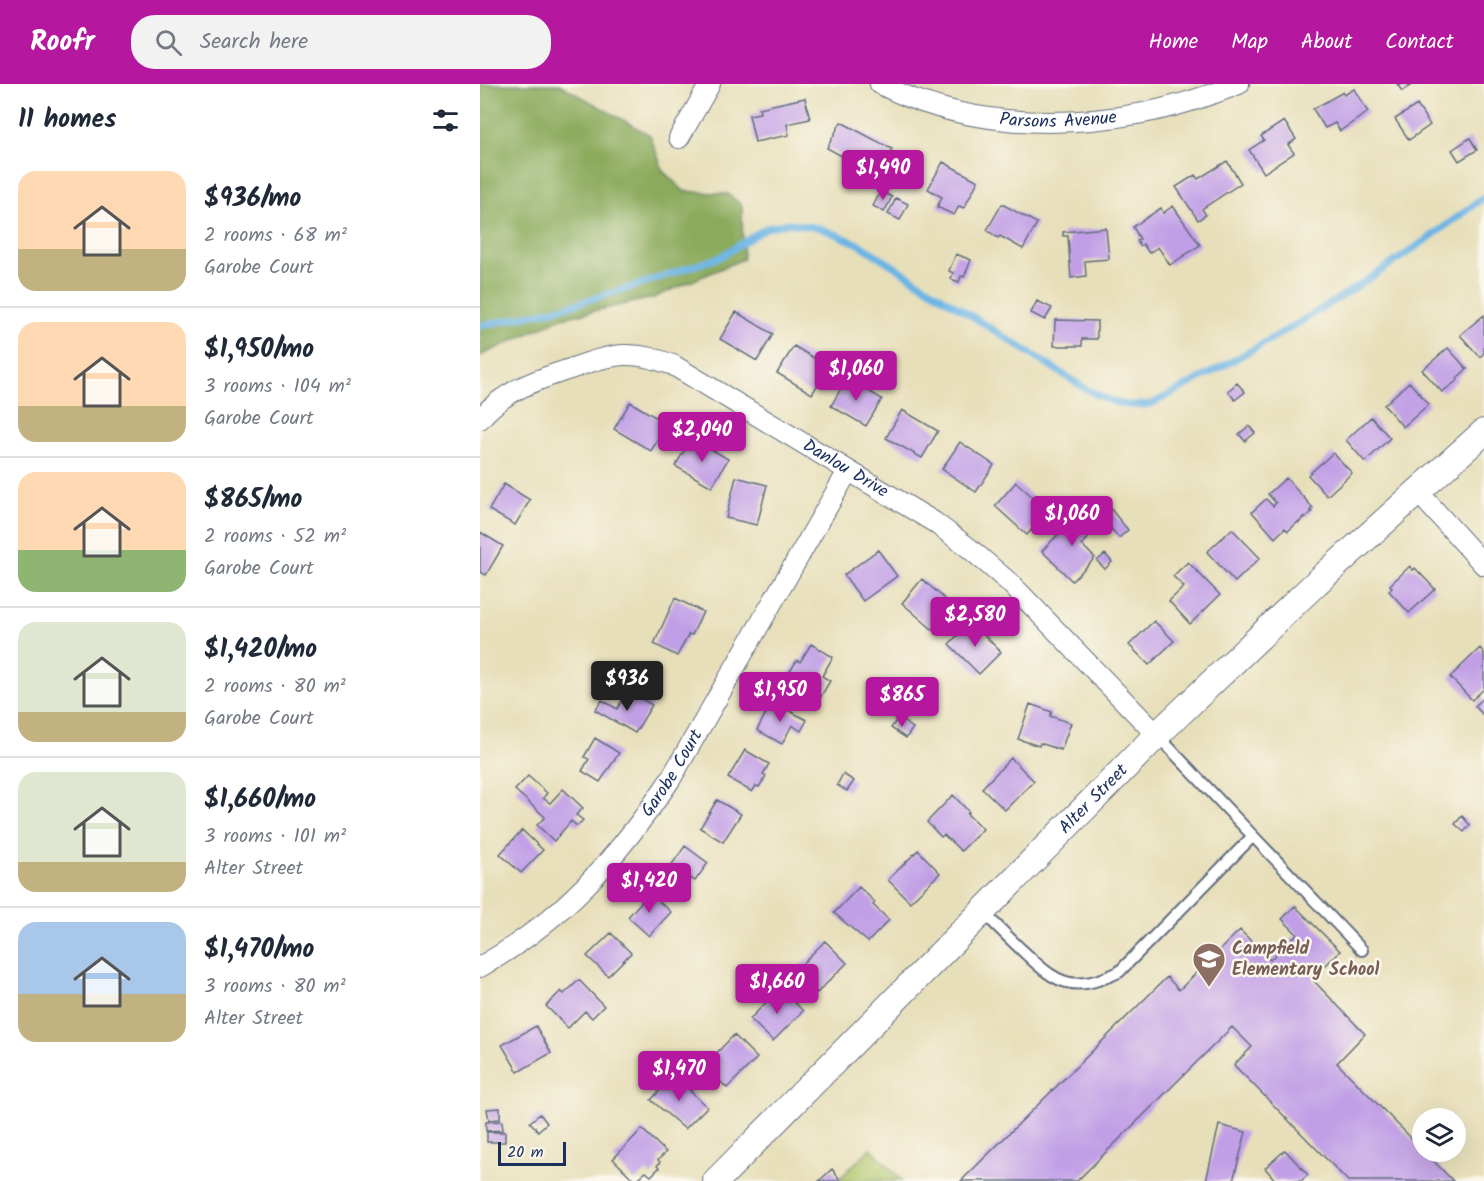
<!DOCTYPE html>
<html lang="en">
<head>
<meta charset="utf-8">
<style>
  :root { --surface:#fff; --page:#f2f2f3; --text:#1f2937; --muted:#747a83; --line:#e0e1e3; --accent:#b5179e }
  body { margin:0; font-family:Kalam,sans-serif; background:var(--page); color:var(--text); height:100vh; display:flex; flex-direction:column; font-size:22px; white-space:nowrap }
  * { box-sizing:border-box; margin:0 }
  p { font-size:20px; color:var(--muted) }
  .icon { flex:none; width:33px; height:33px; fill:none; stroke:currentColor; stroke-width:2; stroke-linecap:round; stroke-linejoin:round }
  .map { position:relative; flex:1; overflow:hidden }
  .panel { display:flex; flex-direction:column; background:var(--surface); width:480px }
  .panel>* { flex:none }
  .fabs { position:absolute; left:932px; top:1024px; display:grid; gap:12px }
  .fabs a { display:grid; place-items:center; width:54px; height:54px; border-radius:50%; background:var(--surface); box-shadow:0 6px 24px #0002; font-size:30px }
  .scale { position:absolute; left:18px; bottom:15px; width:68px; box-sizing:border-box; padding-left:6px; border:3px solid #1b2f5e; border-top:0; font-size:16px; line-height:21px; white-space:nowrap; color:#1b2f5e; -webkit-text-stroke:4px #fbf7ec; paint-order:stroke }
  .price { position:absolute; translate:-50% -51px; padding:0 14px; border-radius:6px; background:var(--accent); color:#fff; font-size:20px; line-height:39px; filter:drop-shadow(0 2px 3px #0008) }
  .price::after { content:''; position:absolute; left:50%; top:36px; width:18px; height:14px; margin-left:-9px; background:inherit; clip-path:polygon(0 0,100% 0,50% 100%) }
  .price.current { background:#222; color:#fff }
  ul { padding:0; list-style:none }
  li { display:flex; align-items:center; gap:18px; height:150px; padding:0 18px }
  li+li { border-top:2px solid var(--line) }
  li span { display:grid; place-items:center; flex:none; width:168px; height:120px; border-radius:18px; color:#555 }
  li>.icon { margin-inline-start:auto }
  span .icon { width:72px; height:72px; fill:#fffc; stroke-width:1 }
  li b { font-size:26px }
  h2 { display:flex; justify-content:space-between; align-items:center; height:72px; padding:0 18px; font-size:26px }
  header { display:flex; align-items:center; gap:36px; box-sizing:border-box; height:84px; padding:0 30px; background:var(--accent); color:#fff }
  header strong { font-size:28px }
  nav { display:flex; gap:33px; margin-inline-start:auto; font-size:21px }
  .search { width:420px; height:54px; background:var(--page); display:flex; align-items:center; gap:15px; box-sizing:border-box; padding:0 21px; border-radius:24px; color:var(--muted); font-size:22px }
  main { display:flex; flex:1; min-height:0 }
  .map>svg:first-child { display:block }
</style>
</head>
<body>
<header>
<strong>Roofr</strong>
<div class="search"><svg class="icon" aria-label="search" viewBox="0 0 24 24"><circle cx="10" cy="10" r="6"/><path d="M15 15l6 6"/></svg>Search here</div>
<nav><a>Home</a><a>Map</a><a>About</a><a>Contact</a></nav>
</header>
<main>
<section class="panel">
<h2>11 homes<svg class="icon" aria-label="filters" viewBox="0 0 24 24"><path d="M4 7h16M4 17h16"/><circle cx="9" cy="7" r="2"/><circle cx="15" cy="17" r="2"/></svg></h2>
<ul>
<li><span style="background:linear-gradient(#ffd9b3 65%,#c2b280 0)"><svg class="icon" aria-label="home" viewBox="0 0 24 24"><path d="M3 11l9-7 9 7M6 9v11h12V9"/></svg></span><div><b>$936/mo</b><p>2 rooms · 68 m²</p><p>Garobe Court</p></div></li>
<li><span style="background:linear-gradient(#ffd9b3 70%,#c2b280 0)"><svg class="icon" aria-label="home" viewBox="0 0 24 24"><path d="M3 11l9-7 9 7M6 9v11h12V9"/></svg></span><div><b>$1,950/mo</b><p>3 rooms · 104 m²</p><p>Garobe Court</p></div></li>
<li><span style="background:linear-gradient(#ffd9b3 65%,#8fb573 0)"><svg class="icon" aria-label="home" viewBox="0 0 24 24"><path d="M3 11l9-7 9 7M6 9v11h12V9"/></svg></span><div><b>$865/mo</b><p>2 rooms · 52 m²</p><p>Garobe Court</p></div></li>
<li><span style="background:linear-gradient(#dfe7d0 75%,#c2b280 0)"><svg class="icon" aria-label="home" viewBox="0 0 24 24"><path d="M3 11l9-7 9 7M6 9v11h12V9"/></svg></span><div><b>$1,420/mo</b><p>2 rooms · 80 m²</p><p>Garobe Court</p></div></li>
<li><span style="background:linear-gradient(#dfe7d0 75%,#c2b280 0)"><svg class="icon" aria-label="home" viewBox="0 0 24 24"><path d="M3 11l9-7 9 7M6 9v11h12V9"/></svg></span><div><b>$1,660/mo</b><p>3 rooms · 101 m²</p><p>Alter Street</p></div></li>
<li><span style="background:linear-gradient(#a9c7e8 60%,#c2b280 0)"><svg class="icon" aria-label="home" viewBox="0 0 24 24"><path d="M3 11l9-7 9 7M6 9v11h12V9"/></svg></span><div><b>$1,470/mo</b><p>3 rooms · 80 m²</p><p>Alter Street</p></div></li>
</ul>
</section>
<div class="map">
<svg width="1004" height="1097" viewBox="0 0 1004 1097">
  <rect width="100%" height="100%" fill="#fbf7ec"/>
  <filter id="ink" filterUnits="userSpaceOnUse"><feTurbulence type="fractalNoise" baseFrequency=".0167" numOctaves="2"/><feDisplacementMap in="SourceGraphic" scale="12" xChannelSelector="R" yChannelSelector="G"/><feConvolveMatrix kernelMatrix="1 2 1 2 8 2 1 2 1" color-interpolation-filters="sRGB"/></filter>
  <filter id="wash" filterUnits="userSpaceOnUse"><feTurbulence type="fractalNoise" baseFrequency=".008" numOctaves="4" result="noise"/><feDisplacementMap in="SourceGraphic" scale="24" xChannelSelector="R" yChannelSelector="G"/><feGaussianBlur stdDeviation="1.35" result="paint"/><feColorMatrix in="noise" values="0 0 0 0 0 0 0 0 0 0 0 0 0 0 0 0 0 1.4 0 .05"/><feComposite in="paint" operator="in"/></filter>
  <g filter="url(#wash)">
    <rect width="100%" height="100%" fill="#e7dfba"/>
    <path fill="#aec468" stroke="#647a63" stroke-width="1.5" d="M391,1064L422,1097H361L359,1095Z"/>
    <path fill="#8aaa5c" stroke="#526c5d" stroke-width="1.5" d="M0,0H79L170,51L183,87L204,107L248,110L262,121L263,175L173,214L82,234L0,272Z"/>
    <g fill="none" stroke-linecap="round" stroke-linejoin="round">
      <path stroke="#6db5e4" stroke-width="7" d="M0,242L78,225L158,201L240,173L286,144L308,139L340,144L379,160L606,305C632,318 641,324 671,320C787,261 901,193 1004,113"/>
    </g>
    <g id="blocks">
      <path fill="#c19fe6" d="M917,0H933L922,7Z
        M874,5L888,28L860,47L855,39L845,44L833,25L863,8L864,11Z
        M325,14L330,35L307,40L309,51L275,58L269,31L280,29L279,24Z
        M937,21L950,41L929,56L915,35Z
        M804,37L816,55L808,61L814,69L784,89L769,66L784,56L781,52Z
        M361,38L412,65L398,92L347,64Z
        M990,54L997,66L979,77L972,66Z
        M747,77L761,99L722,125L726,131L718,136L696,103L715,91L718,95Z
        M463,78L498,97L484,124L479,122L474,131L457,123L462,113L448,105Z
        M401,107L412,113L404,128L393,122Z
        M416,114L428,120L420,136L408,130Z
        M522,120L557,139L543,165L520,152L518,154L507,146Z
        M693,122L720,161L690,181L678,163L669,169L663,160L660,162L657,157L660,155L653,143L681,124L683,129Z
        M626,144L629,175L605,177L606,192L591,194L588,152H583V148Z
        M476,170L491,176L484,193L481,192L479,198L471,195L473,189L469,187Z
        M557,217L572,224L565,236L551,229Z
        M256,228L293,250L277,277L240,255Z
        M1004,231V269L1000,273L980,251Z
        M575,236L617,237V255H602V262H574Z
        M314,262L349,283L332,310L297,289Z
        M968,264L987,285L977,294L978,296L962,308L942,286Z
        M367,294L402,315L386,342L351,322Z
        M929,298L949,320L923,343L904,321Z
        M757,299L765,308L755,316L748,307Z
        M150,318L187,340L171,367L134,345Z
        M422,326L458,347L442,374L406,354Z
        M891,333L910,354L885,378L866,356Z
        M769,342L775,349L765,357L759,350Z
        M212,354L248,375L232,403L195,382Z
        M480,358L514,381L496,408L462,385Z
        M853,369L872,389L847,412L828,391Z
        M256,393L287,401L277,441L246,434Z
        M806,394L833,424L830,426L832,428L825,434L824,432L819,439L818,438L808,447L805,444L795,454L772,428L786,415L793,422L796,419L788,410Z
        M536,398L568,427L547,451L515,422Z
        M24,400L50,416L35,441L9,426Z
        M624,417L648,446L639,454L620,432L624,429L618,423Z
        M602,426L614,438L605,449L609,453L602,461L615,474L592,497L562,467Z
        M752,445L780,474L755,498L727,468Z
        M0,448L23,462L6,491L0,488Z
        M398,466L417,492L383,517L364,491Z
        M625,470L632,478L625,485L617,477Z
        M708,478L740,511L710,540L689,517L704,503L693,492Z
        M930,482L933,486L935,484L955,505L929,529L909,507L912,504L910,501Z
        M442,495L473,522L453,546L422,519Z
        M195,514L223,528L212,551L209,550L197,572L174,560Z
        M674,537L694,557L669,581L649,561Z
        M491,538L521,568L499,590L469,560Z
        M331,560L353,573L342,592L350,597L340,614L306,594L317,576L320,578Z
        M1000,564L1004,569V605L992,616L970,593Z
        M148,607L172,621L155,649L115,626L122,616L137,625Z
        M1004,614V632L995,622Z
        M292,618L327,636L321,647L312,641L302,660L277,646Z
        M550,620L572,628L570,632L591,639L581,666L560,659L559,662L538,655Z
        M418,634L433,644L426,654L411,644Z
        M115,654L139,669L120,698L102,687L109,675L104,673Z
        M265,666L289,680L283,690L286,692L279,703L276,702L272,708L248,694Z
        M531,674L554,697L525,726L502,704Z
        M363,690L374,697L367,707L357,701Z
        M48,692L67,709L63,714L70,719L83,705L103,724L96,731L103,736L97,742L91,737L74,757L57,741L65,733L35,706Z
        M473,711L489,728L487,730L503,745L481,767L464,751L461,753L447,738Z
        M237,716L261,730L243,758L220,744Z
        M982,732L990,741L984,748L975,740Z
        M42,746L63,766L41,789L20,770Z
        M205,762L228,779L215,797L209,793L202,803L185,790Z
        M438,766L460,789L430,818L408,796Z
        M379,803L395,818L393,821L409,836L388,858L354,829Z
        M169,809L191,828L169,852L148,833Z
        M815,822L860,867L832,895L885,950L857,979L942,1065V1068H945L973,1097H868L754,981L772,963L752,943L597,1097H481L687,893L699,906L760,846L790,876L817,850L802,835Z
        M131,849L151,869L128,892L107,872Z
        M345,857L367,879L337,909L315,887Z
        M99,896L124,922L112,934L105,927L88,944L66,922L81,907L84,910Z
        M300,904L323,927L293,957L270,935Z
        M56,942L71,969L38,988L22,961Z
        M254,951L277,974L247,1004L224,982Z
        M196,989L213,1005L210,1007L227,1023L205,1045L171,1016Z
        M20,1024V1035L9,1036L7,1025Z
        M60,1030L67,1039L58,1047L50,1038Z
        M22,1037L23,1046L6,1047V1038Z
        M739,1041L766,1048L753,1097H726Z
        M162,1045L186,1068L178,1076L180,1078L177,1082L179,1084L171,1092L166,1088L155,1097L133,1075Z
        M7,1048H25V1058H7Z
        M805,1066L828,1091L821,1097H796L785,1084Z
        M352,1085L361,1097H339Z"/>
    </g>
  </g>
  <g filter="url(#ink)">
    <use href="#blocks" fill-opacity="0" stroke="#626d7e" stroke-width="1.5"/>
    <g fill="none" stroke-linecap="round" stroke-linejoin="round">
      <g stroke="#626d7e" stroke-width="14">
        <path id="service" d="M773,752L882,866
          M503,828C517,842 530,855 544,868C578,901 593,909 639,888L773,752L678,652"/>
      </g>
      <g stroke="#626d7e" stroke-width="22">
        <g id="minor">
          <path id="s1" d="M400,0C480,42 576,45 663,29C696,23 728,12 759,0"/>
          <path d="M199,54L230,0"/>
          <path id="s2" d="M0,335C24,306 59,295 93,284C109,278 126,272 143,271C161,270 177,275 193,281L454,438L489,464L530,499L677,651"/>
          <path d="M938,408L1004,481"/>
          <path id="s3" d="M0,883C82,837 137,774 190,696L368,387"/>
        </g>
      </g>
      <g stroke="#626d7e" stroke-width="28">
        <g id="tertiary">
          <path id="s4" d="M236,1097L677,651L836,499L1004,348"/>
        </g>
      </g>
      <use href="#service" stroke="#fff" stroke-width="10"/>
      <use href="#minor" stroke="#fff" stroke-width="20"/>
      <use href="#tertiary" stroke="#fff" stroke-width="26"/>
    </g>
  </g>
  <defs>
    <g id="school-pin" transform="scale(1.725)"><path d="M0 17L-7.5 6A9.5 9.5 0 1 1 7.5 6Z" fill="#8d6e63" stroke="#fbf7ec"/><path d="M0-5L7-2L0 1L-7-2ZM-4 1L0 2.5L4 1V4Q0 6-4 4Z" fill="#fff"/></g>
  </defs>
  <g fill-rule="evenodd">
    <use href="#school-pin" x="729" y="875"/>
  </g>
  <g text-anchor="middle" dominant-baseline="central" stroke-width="5" stroke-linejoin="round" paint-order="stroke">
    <g font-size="18" fill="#1b2f5e" stroke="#fbf7ec">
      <text stroke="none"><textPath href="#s1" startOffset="184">Parsons Avenue</textPath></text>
      <text stroke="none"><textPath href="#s2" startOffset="412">Danlou Drive</textPath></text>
      <text stroke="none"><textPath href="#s3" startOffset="276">Garobe Court</textPath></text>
      <text stroke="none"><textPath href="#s4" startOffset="537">Alter Street</textPath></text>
    </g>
    <g font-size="18" font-weight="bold" fill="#785e54" stroke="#fbf7ec" text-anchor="start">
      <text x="752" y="865">Campfield<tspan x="752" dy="21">Elementary School</tspan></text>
    </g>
  </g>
</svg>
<div class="fabs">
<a><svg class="icon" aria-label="layers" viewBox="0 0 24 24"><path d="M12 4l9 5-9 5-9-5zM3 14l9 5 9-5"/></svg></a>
</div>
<div class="scale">20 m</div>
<b class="price" style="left:403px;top:117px">$1,490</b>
<b class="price" style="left:376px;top:318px">$1,060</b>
<b class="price" style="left:222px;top:379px">$2,040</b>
<b class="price" style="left:592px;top:463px">$1,060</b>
<b class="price" style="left:495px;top:564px">$2,580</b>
<b class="price current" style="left:147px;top:628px">$936</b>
<b class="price" style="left:300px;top:639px">$1,950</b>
<b class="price" style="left:422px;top:644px">$865</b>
<b class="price" style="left:169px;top:830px">$1,420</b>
<b class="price" style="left:297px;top:931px">$1,660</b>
<b class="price" style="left:199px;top:1018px">$1,470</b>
</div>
</main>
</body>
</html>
